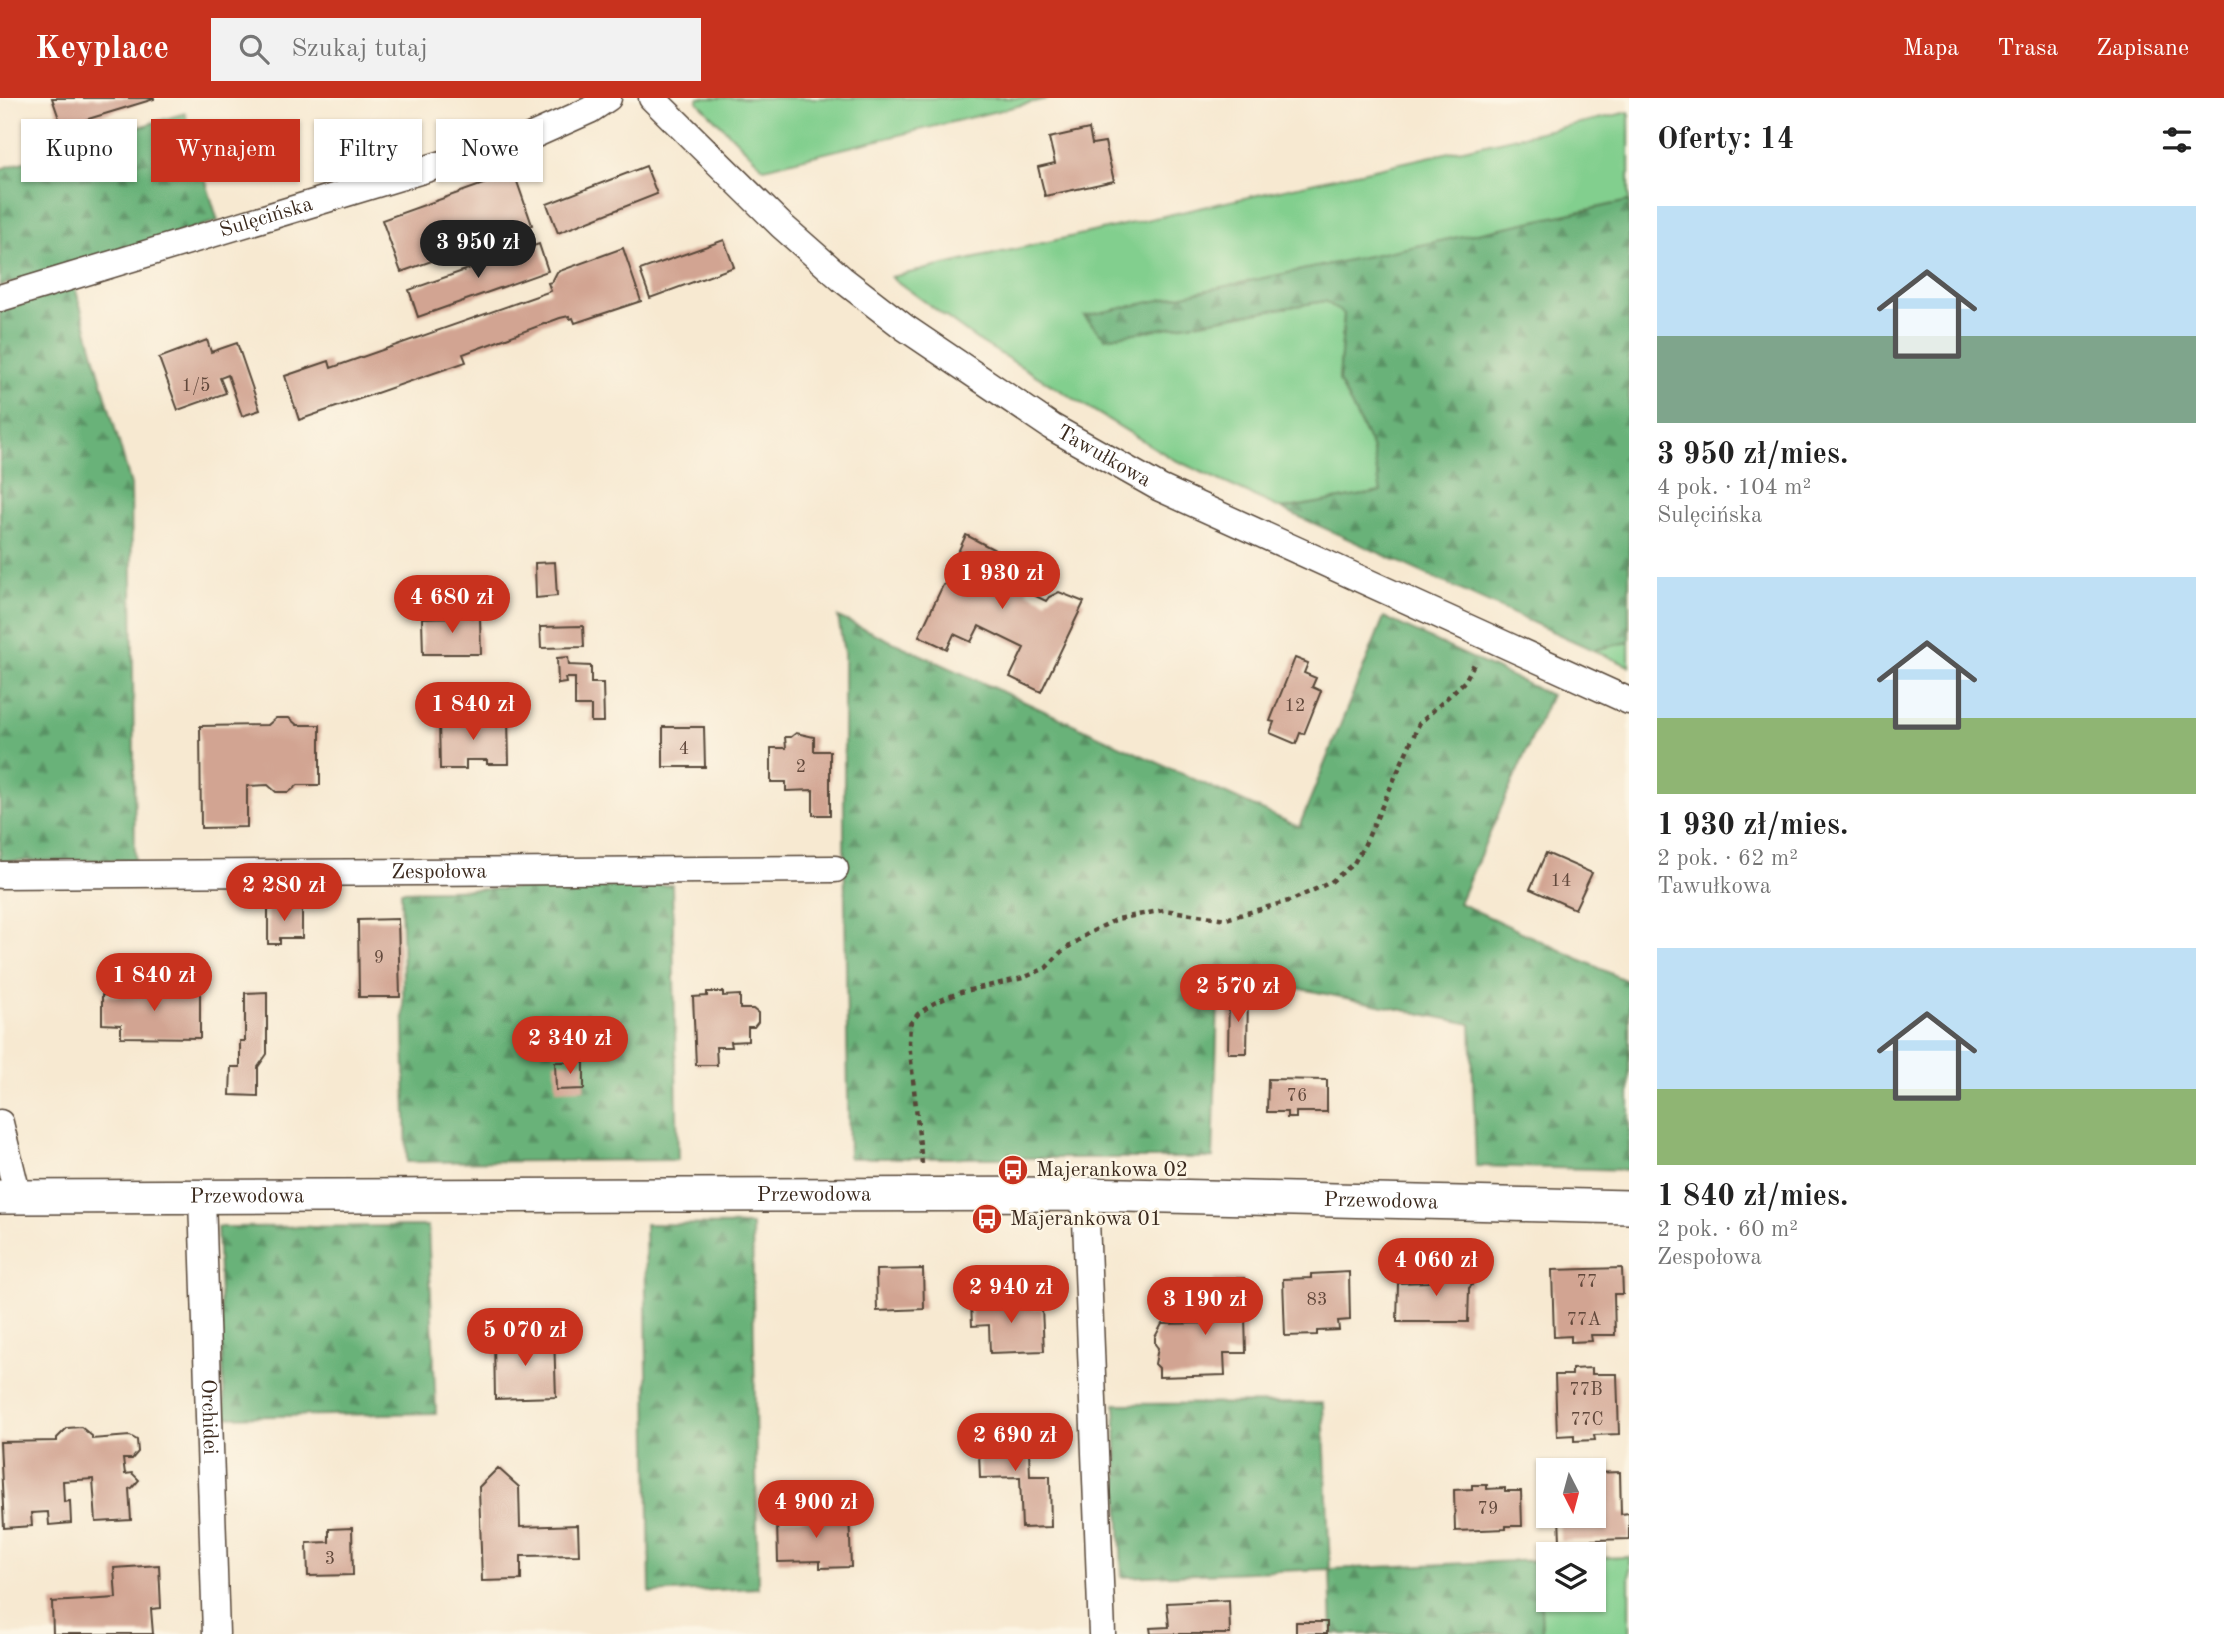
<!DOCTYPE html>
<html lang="pl">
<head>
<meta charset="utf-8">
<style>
  :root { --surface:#fff; --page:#f2f2f2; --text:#222; --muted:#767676; --accent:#c8321e }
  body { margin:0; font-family:"Old Standard TT",serif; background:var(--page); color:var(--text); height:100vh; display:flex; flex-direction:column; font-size:26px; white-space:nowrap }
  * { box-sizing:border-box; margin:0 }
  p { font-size:23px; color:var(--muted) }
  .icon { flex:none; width:38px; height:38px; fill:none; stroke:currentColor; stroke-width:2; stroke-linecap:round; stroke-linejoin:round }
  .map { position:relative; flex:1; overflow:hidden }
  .panel { display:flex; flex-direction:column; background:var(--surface); width:595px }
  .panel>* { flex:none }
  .guide { position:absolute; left:21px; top:21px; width:665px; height:63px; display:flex; gap:14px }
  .needle { width:46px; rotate:174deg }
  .tools { position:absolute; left:1536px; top:1360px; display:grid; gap:14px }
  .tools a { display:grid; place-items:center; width:70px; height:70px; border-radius:0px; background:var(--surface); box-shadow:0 2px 5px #0004; font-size:35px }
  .price { position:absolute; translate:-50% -60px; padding:0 16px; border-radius:24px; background:var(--accent); color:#fff; font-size:23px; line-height:46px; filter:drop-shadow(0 2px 4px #0008) }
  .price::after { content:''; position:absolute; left:50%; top:42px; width:21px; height:16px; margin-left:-10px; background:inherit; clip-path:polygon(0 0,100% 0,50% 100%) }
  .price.active { background:#222; color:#fff }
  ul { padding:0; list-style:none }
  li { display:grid; align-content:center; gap:14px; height:371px; padding:0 28px }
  li span { display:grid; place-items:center; height:217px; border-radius:0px; color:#555 }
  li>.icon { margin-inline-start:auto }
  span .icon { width:126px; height:126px; fill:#fffc; stroke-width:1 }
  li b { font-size:30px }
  h2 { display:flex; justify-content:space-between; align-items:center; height:84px; padding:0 28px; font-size:30px }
  .pill { padding:0 24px; border-radius:0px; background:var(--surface); box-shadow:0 2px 5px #0004; font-size:24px; line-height:63px }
  .pill.active { background:var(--accent); color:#fff }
  header { display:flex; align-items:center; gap:42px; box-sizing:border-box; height:98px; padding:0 35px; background:var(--accent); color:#fff }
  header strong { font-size:33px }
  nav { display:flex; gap:38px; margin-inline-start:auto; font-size:24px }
  .search { width:490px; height:63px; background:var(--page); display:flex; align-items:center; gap:18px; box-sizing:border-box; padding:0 24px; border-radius:0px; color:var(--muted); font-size:26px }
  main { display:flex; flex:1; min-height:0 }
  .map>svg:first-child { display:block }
</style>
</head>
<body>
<header>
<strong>Keyplace</strong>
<div class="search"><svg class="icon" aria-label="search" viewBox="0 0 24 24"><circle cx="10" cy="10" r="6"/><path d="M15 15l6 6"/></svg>Szukaj tutaj</div>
<nav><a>Mapa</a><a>Trasa</a><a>Zapisane</a></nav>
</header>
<main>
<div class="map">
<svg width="1629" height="1536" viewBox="0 0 1629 1536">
  <defs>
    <pattern id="forest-firs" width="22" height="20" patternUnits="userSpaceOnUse" patternTransform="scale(1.75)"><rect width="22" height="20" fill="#69b279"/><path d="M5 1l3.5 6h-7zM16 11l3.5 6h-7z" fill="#589163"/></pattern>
  </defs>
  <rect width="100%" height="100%" fill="#fcf5e5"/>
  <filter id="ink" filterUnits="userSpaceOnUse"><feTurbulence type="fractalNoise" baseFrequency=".0143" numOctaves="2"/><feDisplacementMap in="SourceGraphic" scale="14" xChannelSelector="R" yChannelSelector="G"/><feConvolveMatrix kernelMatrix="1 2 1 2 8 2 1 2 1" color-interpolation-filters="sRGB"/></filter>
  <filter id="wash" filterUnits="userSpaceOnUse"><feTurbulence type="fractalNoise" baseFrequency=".00686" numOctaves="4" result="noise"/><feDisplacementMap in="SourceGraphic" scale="28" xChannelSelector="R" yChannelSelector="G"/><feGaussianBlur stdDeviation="1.57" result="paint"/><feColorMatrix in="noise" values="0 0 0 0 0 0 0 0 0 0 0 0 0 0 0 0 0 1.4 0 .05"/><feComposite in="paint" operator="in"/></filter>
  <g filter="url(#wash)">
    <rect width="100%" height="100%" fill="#f7e9d1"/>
    <path fill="#82cf8e" stroke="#5e7c56" stroke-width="2" d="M699,0H1050L764,70L697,3Z
      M1629,14V103L1085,218L1105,240L1325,203L1344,216L1339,283L1372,349L1381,394L1282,411L1173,361L976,241L891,179Z
      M1629,544V568L1593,552Z
      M1629,1459V1536H1542L1539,1462H1549V1502H1594V1460Z"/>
    <path fill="url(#forest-firs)" stroke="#526e4c" stroke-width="2" d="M185,15L218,123L0,188V71Z
      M1629,103V544L1593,552L1282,411L1381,394L1372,349L1339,283L1344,216L1325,203L1105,240L1084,218Z
      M75,189L131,387L135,762L0,763V213Z
      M838,519L1299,729L1384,519L1551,597L1459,805L1629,884V1072L1476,1068L1471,926L1219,874L1213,1060H849L844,742V555Z
      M672,787L678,1062L407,1064L401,793Z
      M645,1126L752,1127L758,1490L650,1495Z
      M428,1128L436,1315L225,1319L217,1129Z
      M1323,1305L1330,1471L1539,1462L1542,1536H1332L1330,1471L1122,1479L1115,1306Z"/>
    <g id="blocks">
      <path fill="#d2a492" d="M52,0H154V1L62,29Z
        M1089,31L1092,46L1105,44L1114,83L1045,98L1038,69L1055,65L1049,40Z
        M646,68L657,96L558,135L547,106Z
        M514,75L532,127L401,174L382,122Z
        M724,142L734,169L650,200L640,172Z
        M539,146L548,173L418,219L409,192Z
        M623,150L641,203L575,225L573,220L570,221L569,218L560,220L463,256L466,264L299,322L285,278L329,263L331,270L551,193L548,185L552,184L557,174Z
        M207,242L211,254L237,245L260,312L242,318L228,277L220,280L226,295L178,312L159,260Z
        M966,437L1024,467L1030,482L1027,494L1046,503L1049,499L1059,494L1084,504L1041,594L1010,579L1024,550L979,528L971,544L954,536L947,551L919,538L943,487L951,484L954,478L951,469Z
        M555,464L557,498L536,500L535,465Z
        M459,512H469V519L480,520L481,556H423L422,520L459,519Z
        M583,528L584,549L541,550L540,529Z
        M568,559L569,567L591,568V585H603L604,624H591V608H575V580H565L566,585L558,586L557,560Z
        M1295,560L1308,565L1304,575L1316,580L1312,589L1321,593L1304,636L1300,635L1296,646L1270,635L1274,624L1270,623Z
        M276,620H289L297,627H320V687H298L289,694H276L268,687L247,688V729L201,730L200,628L268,627Z
        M508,621L509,666H487V662H466V671H440L439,622Z
        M663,629H704L705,669H663Z
        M796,635L814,639V653H830V717H813V692L786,693V684H771V650H786L785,639H791Z
        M1546,755L1592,775L1575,811L1530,791Z
        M268,807H302V840H280V846H268Z
        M398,821L400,899H359L358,822Z
        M120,890L123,892L140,890L200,893V940L121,939V927L102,926V897L121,898Z
        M267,894V956L258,969V998L230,997L231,969H240V943H245V895Z
        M707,894H723V898L740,897V911H753L758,915V924L754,929H748V943L731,944L732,949H716L717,967H696L693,899L707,898Z
        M1229,898H1248L1247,955H1228Z
        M555,964H584V991L556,992Z
        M1268,981L1327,982V1014H1296V1020H1287V1014H1267Z
        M1447,1169H1468L1469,1177L1472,1180V1187L1469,1190L1468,1224H1397L1398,1185L1429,1184Z
        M1622,1170L1623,1196H1614L1615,1237H1591L1592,1243L1571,1244V1238L1554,1239L1552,1172Z
        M923,1171L924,1211L877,1213L876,1172Z
        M1349,1174L1350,1222L1338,1223L1339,1232L1317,1233V1237L1285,1238L1283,1181L1311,1180V1176Z
        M1244,1180L1246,1255H1224L1225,1277L1159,1279V1270L1155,1266L1158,1250L1155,1246V1239L1162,1226L1215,1225L1214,1181Z
        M1032,1202V1210H1042L1044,1253L990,1255L989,1227L972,1228L971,1204Z
        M554,1238L556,1299L495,1301L494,1241Z
        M1592,1270V1276H1617L1619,1336L1594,1337L1595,1342L1574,1343V1337L1557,1338L1555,1277H1572V1271Z
        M1011,1324L1012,1352H1029L1030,1378H1050L1051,1429L1022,1430L1020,1379L980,1380L978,1326Z
        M81,1329L92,1338V1341L130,1338L137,1342L138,1354L132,1361H123L125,1376L132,1375L139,1382L132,1390L129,1391L131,1422L96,1424L93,1381L63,1383L64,1404L70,1403L71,1425L49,1427L48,1414L31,1415L32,1428L4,1430L0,1344L57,1343V1340L67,1330Z
        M498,1370L519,1389L520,1429L578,1427L579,1457L521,1458V1482L482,1483L479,1389Z
        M1620,1374L1621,1416L1629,1415V1441L1560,1443L1559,1418H1594V1375Z
        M1472,1387H1487V1391L1505,1390V1393H1521L1522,1428H1506V1431L1455,1433L1454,1392L1472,1391Z
        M849,1414L851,1469L820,1470V1463L778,1464L777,1422L819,1420L818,1415Z
        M352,1430L353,1477L308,1478L307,1445L329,1444V1431Z
        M159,1467L161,1510L151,1511L153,1536H53L52,1504L116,1500L114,1470Z
        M1229,1502L1230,1536H1151L1150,1530L1169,1529L1167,1505Z
        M1296,1524H1327V1536H1296Z"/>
    </g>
  </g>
  <g filter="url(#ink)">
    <use href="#blocks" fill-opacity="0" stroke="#574739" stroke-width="2"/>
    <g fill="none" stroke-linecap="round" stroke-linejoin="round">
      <g stroke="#574739" stroke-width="29">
        <g id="minor">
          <path id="s1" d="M652,0L782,128L842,181L904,229L1052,329L1160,390L1629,603"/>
          <path id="s2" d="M0,200L525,41L590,12L608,0"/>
          <path id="s3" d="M0,777L835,771"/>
          <path d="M0,1025L18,1099"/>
          <path d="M1085,1096L1102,1536"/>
          <path id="s4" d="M202,1100L216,1536"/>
        </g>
      </g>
      <g stroke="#574739" stroke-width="36">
        <g id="tertiary">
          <path id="s5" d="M0,1099L1085,1096L1629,1109"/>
        </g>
      </g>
      <path stroke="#574739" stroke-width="4.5" stroke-dasharray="5 5" stroke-linecap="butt" d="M922,1066L909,944L910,926L918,916L934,905L961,894L1023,880L1046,870L1061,854L1089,835L1117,821L1164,812L1226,821L1292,802L1331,784L1354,765L1365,746L1419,626L1465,583L1476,562"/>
      <use href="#minor" stroke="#fff" stroke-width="26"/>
      <use href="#tertiary" stroke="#fff" stroke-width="33"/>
    </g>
  </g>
  <defs>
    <g id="bus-disc" transform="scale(1.575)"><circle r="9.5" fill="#c8321e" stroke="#fcf5e5"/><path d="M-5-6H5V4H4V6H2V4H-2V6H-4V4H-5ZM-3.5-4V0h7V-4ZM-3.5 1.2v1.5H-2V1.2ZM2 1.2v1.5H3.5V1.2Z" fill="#fff"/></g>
  </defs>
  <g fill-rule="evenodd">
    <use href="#bus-disc" x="1013" y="1072"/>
    <use href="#bus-disc" x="987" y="1121"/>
  </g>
  <g text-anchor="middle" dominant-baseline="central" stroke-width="5" stroke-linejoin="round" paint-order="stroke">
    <g font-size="18" fill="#61483b">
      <text x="196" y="288">1/5</text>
      <text x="1295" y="608">12</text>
      <text x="684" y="651">4</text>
      <text x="801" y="669">2</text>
      <text x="1561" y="783">14</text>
      <text x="379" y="860">9</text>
      <text x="1297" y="998">76</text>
      <text x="1587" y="1184">77</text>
      <text x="1317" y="1202">83</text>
      <text x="1584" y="1222">77A</text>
      <text x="1586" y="1292">77B</text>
      <text x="1587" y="1322">77C</text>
      <text x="1488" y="1411">79</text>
      <text x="330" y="1461">3</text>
    </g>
    <g font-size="21" fill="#3b2a1e" stroke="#fcf5e5">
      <text stroke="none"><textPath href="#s2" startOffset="278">Sulęcińska</textPath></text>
      <text stroke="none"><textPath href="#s1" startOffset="579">Tawułkowa</textPath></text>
      <text stroke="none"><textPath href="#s3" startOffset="439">Zespołowa</textPath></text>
      <text stroke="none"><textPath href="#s5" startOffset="814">Przewodowa</textPath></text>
      <text stroke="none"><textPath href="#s5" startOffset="247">Przewodowa</textPath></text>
      <text stroke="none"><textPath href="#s5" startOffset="1381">Przewodowa</textPath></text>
      <text stroke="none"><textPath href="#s4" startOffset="219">Orchidei</textPath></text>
    </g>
    <g font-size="21" fill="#3b2a1e" stroke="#fcf5e5" text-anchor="start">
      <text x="1036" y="1072">Majerankowa 02</text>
      <text x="1010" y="1121">Majerankowa 01</text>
    </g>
  </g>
</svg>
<div class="tools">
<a><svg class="needle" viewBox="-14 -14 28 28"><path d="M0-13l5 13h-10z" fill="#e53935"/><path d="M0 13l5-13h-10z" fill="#767676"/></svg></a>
<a><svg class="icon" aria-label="layers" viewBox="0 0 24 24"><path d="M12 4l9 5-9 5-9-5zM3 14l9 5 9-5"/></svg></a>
</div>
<b class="price active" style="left:478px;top:182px">3 950 zł</b>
<b class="price" style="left:1002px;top:513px">1 930 zł</b>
<b class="price" style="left:452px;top:537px">4 680 zł</b>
<b class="price" style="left:473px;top:644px">1 840 zł</b>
<b class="price" style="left:284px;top:825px">2 280 zł</b>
<b class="price" style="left:154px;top:915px">1 840 zł</b>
<b class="price" style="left:1238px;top:926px">2 570 zł</b>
<b class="price" style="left:570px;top:978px">2 340 zł</b>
<b class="price" style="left:1436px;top:1200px">4 060 zł</b>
<b class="price" style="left:1011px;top:1227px">2 940 zł</b>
<b class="price" style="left:1205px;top:1239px">3 190 zł</b>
<b class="price" style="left:525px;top:1270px">5 070 zł</b>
<b class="price" style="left:1015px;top:1375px">2 690 zł</b>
<b class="price" style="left:816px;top:1442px">4 900 zł</b>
<div class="guide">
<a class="pill">Kupno</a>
<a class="pill active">Wynajem</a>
<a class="pill">Filtry</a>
<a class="pill">Nowe</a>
</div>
</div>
<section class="panel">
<h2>Oferty: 14<svg class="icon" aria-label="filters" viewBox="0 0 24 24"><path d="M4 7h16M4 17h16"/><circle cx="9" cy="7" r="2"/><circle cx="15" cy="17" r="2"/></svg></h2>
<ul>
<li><span style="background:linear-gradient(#bfe0f5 60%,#7fa58c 0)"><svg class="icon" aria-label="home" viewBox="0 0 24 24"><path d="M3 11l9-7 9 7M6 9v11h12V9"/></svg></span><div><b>3 950 zł/mies.</b><p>4 pok. · 104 m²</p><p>Sulęcińska</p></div></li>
<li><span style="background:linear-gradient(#bfe0f5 65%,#8fb573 0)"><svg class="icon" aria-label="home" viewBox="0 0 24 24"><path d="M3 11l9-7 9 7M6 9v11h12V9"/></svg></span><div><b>1 930 zł/mies.</b><p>2 pok. · 62 m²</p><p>Tawułkowa</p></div></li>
<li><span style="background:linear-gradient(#bfe0f5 65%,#8fb573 0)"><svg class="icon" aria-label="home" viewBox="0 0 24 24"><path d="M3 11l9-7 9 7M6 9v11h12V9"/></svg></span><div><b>1 840 zł/mies.</b><p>2 pok. · 60 m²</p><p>Zespołowa</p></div></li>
</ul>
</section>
</main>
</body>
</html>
